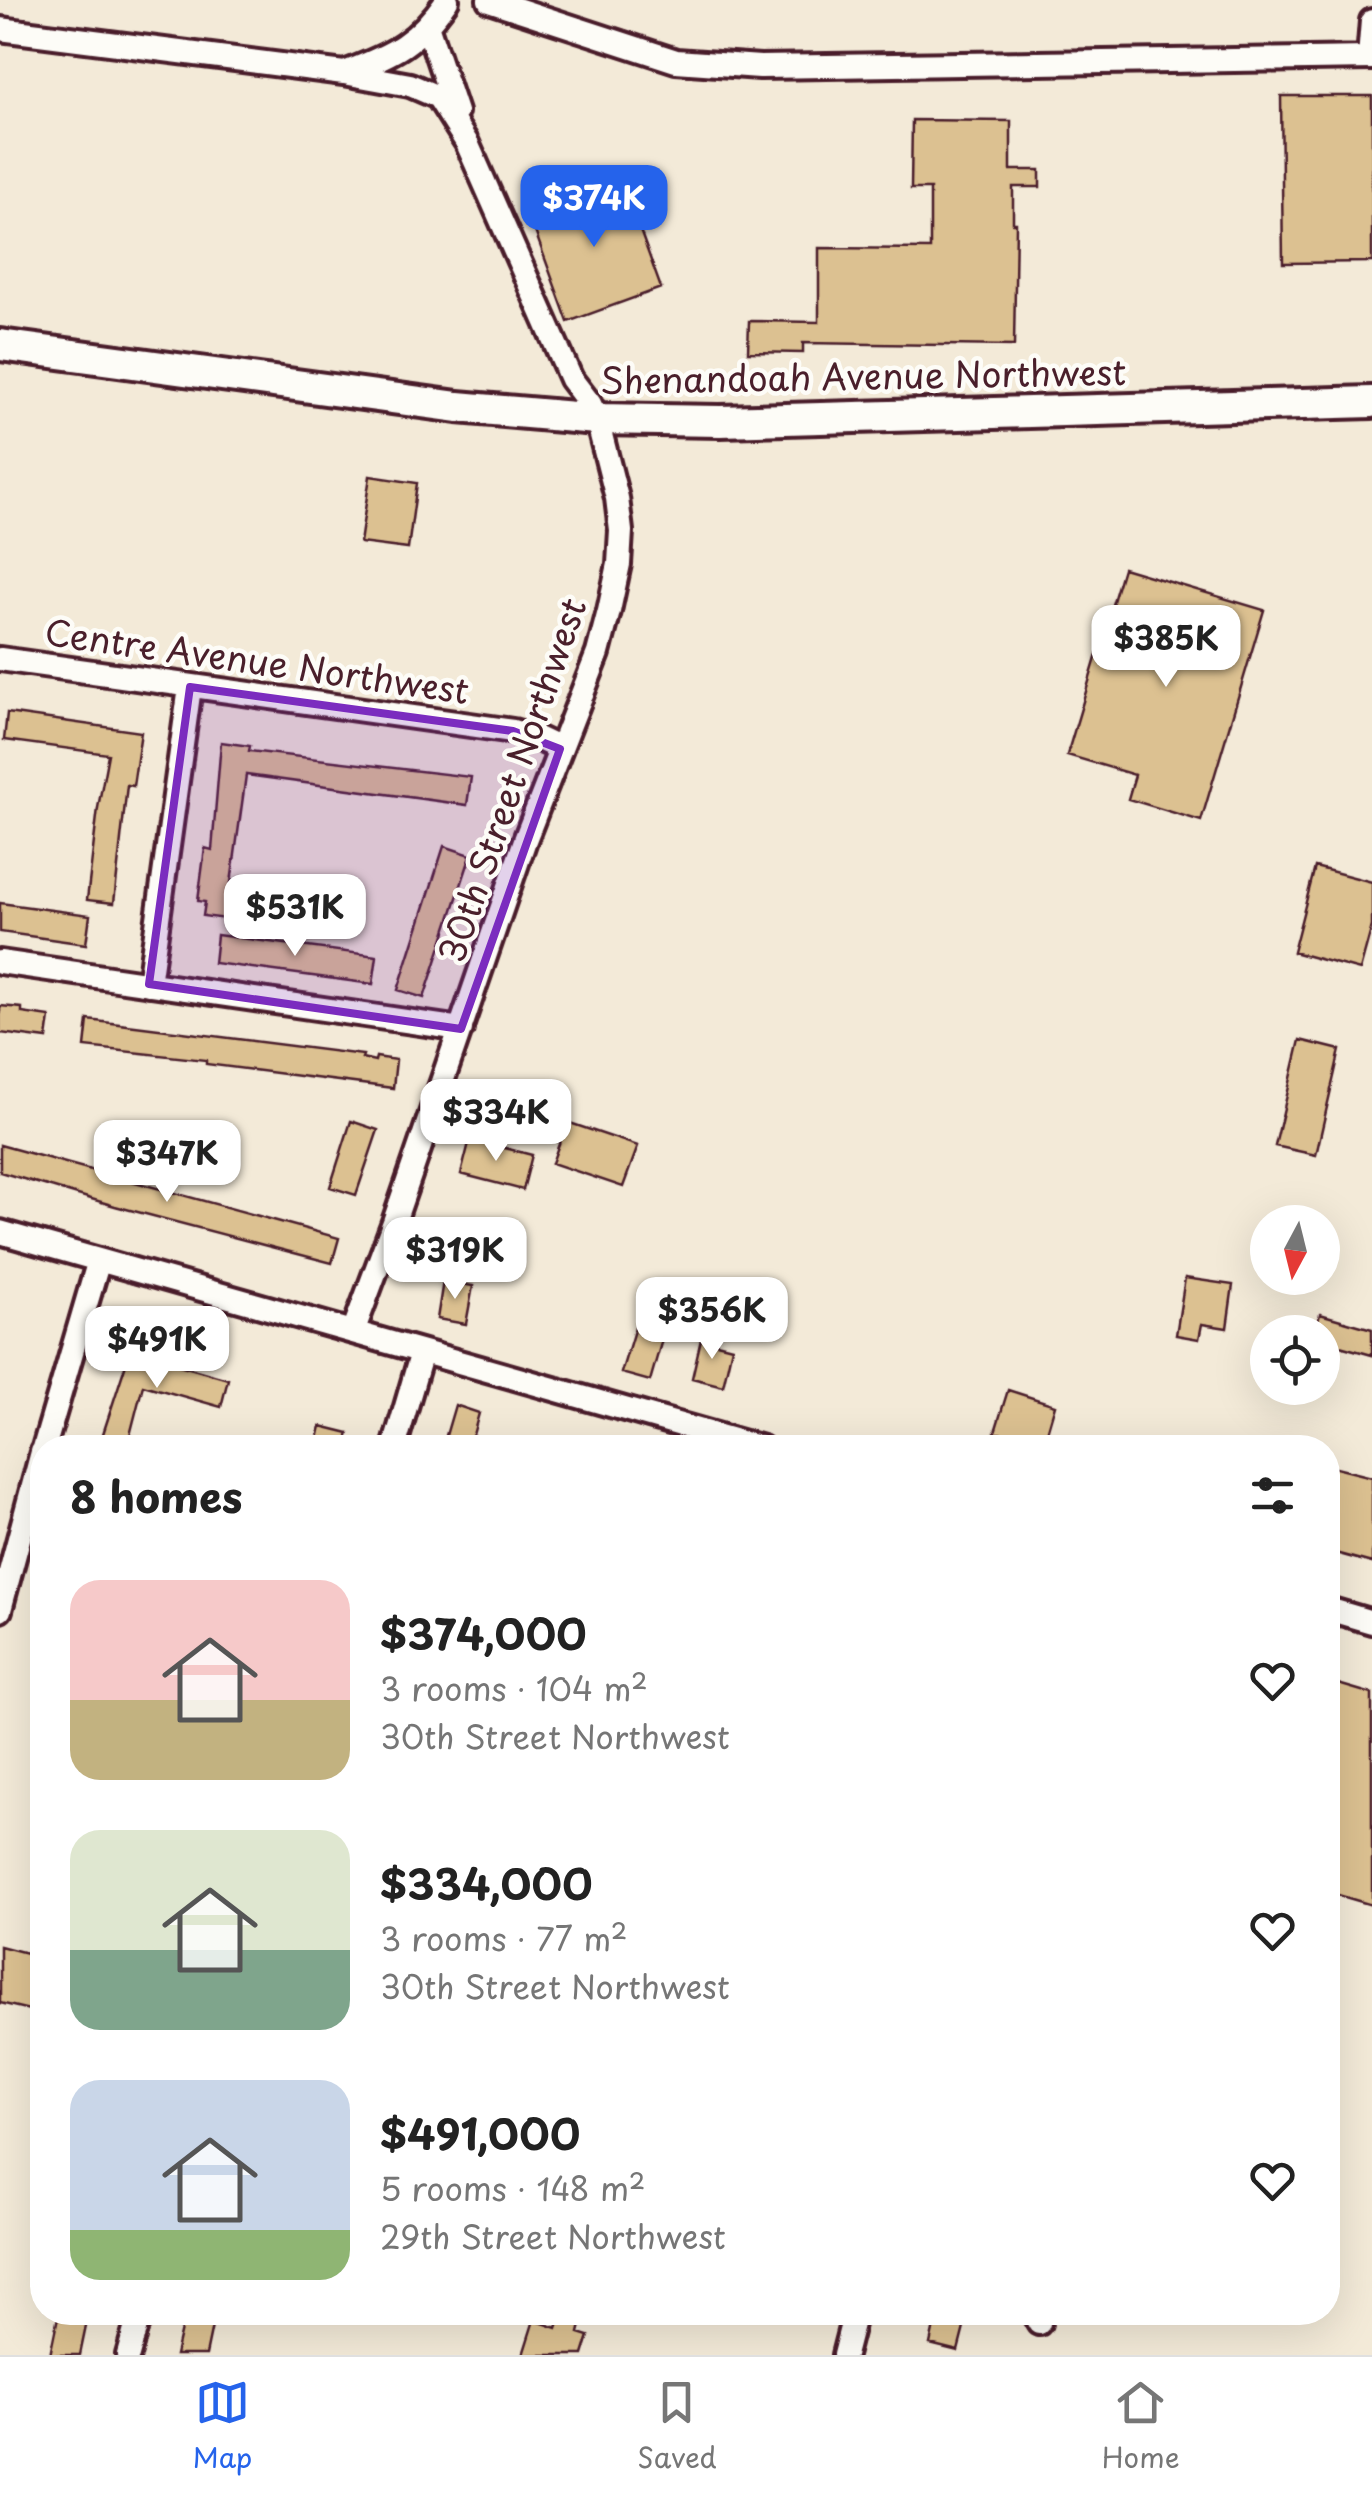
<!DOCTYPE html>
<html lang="en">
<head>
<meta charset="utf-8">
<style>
  :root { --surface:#fff; --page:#f2f2f2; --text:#222; --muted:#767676; --line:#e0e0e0; --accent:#2563eb }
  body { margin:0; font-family:"Playpen Sans",sans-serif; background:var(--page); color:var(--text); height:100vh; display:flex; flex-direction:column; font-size:38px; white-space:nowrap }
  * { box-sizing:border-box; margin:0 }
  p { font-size:32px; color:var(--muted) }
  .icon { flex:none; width:55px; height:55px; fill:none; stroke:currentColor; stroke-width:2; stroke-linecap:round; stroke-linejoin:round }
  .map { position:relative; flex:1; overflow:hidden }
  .drawer { position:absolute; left:30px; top:1435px; width:1310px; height:890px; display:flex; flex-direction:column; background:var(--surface); border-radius:40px; box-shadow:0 10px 40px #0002 }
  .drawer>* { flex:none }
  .needle { width:65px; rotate:187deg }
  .buttons { position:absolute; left:1250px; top:1205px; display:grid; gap:20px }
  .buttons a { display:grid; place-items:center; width:90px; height:90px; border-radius:50%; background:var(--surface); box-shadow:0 10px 40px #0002; font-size:50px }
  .price { position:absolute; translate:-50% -85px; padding:0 22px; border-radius:20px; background:#fff; color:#222; font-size:32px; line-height:65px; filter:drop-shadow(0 2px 5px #0008) }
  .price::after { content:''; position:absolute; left:50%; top:60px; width:30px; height:22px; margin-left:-15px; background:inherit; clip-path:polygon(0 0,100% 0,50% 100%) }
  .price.active { background:var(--accent); color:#fff }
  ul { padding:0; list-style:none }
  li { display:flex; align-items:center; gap:30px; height:250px; padding:0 40px }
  li span { display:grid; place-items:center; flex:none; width:280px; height:200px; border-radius:30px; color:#555 }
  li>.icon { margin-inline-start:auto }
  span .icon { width:120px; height:120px; fill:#fffc; stroke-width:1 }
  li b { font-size:42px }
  h2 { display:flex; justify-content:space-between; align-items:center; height:120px; padding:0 40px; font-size:42px }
  .tabs { display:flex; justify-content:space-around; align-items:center; height:140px; border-top:2px solid var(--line); background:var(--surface); font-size:28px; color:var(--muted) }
  .tabs a { display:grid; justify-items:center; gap:5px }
  .tabs .active { color:var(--accent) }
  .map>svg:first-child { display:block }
</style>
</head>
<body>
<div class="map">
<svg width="1372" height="2355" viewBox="0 0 1372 2355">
  <rect width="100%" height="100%" fill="#f3ead8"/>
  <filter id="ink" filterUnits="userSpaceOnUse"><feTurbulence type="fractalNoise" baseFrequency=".01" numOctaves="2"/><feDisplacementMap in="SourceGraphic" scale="20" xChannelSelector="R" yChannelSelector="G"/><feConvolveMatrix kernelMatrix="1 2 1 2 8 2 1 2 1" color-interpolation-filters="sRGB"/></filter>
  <g filter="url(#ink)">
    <path fill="#dcc191" stroke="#4a1f2b" stroke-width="2.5" d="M1281,96H1372V262L1283,263Z
      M912,120L1011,121V170H1040V187H1013V223H1016L1014,346L803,343V353L748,352L749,321L819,322V248L930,249V189H911Z
      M621,178L661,288L568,322L528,212Z
      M370,476L417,483L408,549L360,543Z
      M1123,568L1264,610L1201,821L1128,799L1135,775L1067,755Z
      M7,713L141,732L133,786L127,785L114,903L87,900L98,808L108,754L4,740Z
      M221,742L250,746L249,751L471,777L467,805L246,775L226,919L203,916L205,902L198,901L205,848L212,850Z
      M444,846L471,855L424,998L398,990Z
      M1315,867L1372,882V926L1360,970L1293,952Z
      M0,903L90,915L86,944L0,932Z
      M217,935L377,956L373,984L214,963Z
      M0,1006L22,1008V1013L50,1017L47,1039L0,1033Z
      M88,1020L363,1055L362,1058L375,1061L376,1057L396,1060L393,1088L206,1064V1060L85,1047Z
      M1300,1040L1340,1050L1316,1155L1275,1146Z
      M351,1121L378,1130L356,1195L330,1187Z
      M567,1122L638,1146L623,1187L552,1163Z
      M470,1139L532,1155L523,1190L461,1174Z
      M0,1145L339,1238L332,1263L115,1206L0,1172Z
      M1185,1278L1233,1285L1227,1328L1202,1324L1199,1339L1176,1335Z
      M443,1281L473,1286L466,1324L437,1319Z
      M1320,1314L1372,1329V1355L1322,1341V1332H1315Z
      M635,1327L663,1336L650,1381L621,1373Z
      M701,1339L732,1347L723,1386L692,1378Z
      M130,1351L228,1379L221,1407L143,1385L127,1447L101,1440Z
      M1008,1390L1055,1405L1043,1446L995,1432Z
      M455,1405L479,1413L470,1446L445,1439Z
      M321,1426L349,1433L345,1448H316Z
      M1328,1466L1372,1477V1563L1328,1551Z
      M1328,1681L1372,1694V1905L1328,1892Z
      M0,1946L42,1957V2013L0,2003Z
      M59,2312H89L80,2355H50Z
      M185,2312H215L206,2355H175Z
      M937,2312H968L958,2351L930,2344Z
      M560,2319L581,2325L579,2333L589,2336L583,2355H523L534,2320L557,2328Z"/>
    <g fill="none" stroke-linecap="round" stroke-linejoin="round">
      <g stroke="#4a1f2b" stroke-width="30">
        <path id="minor" d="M489,0L676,61L760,67L1372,58
          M428,28L456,112
          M0,29L344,73L410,85L438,97L467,143L571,379L590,404L597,419L617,498L621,531L619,564L609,611L598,653L525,840L394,1222L353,1332
          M1369,58L1372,21
          M347,72C394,54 417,43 447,0
          M0,659L513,731L537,738L560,749
          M0,962L461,1029
          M149,984L190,687
          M0,1232L762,1448
          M44,1448L99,1260
          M394,1448L422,1352
          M1328,1609L1372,1622
          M0,1610L42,1452
          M1033,2312L1039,2323
          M128,2355L140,2312
          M844,2355L855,2312"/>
      </g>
      <g stroke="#4a1f2b" stroke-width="38">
        <path id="major" d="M0,345L458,407L597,419L720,421L1372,402"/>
      </g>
      <use href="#minor" stroke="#fdfcf7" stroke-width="22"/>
      <use href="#major" stroke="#fdfcf7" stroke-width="30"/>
    </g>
  </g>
  <path fill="#7b2cbf" fill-opacity="0.2" stroke="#7b2cbf" stroke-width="8" stroke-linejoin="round" d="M190,687L513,731L560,749L461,1029L149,984Z"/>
  <g text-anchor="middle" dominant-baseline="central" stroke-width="9" stroke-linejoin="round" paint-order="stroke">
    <g font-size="35" fill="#4a1f2b" stroke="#fdfcf7">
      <text transform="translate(863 375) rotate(-1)">Shenandoah Avenue Northwest</text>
      <text transform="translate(257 660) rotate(8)">Centre Avenue Northwest</text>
      <text transform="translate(511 780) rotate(-71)">30th Street Northwest</text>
    </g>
  </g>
</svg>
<div class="buttons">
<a><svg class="needle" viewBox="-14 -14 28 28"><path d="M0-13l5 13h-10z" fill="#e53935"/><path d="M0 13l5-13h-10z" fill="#767676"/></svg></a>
<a><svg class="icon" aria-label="locate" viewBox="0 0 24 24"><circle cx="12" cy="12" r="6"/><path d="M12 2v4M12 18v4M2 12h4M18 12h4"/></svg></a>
</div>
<b class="price active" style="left:594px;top:250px">$374K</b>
<b class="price" style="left:1166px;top:690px">$385K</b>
<b class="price" style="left:295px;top:959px">$531K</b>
<b class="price" style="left:496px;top:1164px">$334K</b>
<b class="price" style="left:167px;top:1205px">$347K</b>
<b class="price" style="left:455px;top:1302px">$319K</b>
<b class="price" style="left:712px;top:1362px">$356K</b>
<b class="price" style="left:157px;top:1391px">$491K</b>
<section class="drawer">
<h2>8 homes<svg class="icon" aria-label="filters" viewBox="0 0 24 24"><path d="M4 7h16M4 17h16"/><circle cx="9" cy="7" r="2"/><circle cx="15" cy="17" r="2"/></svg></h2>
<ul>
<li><span style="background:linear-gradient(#f6c9c9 60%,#c2b280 0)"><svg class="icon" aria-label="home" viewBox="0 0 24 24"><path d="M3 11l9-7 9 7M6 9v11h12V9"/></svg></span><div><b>$374,000</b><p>3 rooms · 104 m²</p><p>30th Street Northwest</p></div><svg class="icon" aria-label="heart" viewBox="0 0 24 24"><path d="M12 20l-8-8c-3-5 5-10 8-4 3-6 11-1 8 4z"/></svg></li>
<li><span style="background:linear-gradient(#dfe7d0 60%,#7fa58c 0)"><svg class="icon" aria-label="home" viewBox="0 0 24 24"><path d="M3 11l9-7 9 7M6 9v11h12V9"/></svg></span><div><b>$334,000</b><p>3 rooms · 77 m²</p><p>30th Street Northwest</p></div><svg class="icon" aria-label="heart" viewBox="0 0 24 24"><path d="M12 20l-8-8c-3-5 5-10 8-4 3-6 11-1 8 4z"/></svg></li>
<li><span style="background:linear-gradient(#c9d6e8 75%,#8fb573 0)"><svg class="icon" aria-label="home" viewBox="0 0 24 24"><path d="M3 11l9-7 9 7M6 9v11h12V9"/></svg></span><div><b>$491,000</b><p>5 rooms · 148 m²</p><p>29th Street Northwest</p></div><svg class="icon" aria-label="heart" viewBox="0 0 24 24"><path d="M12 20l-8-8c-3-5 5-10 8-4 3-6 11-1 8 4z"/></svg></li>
</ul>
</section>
</div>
<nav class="tabs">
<a class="active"><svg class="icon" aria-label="map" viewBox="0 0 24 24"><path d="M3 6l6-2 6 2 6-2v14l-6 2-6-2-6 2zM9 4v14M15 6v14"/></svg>Map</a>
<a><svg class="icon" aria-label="saved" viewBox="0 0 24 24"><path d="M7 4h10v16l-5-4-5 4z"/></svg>Saved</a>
<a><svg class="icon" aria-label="home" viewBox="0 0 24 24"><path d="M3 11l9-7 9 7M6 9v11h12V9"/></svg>Home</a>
</nav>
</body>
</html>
